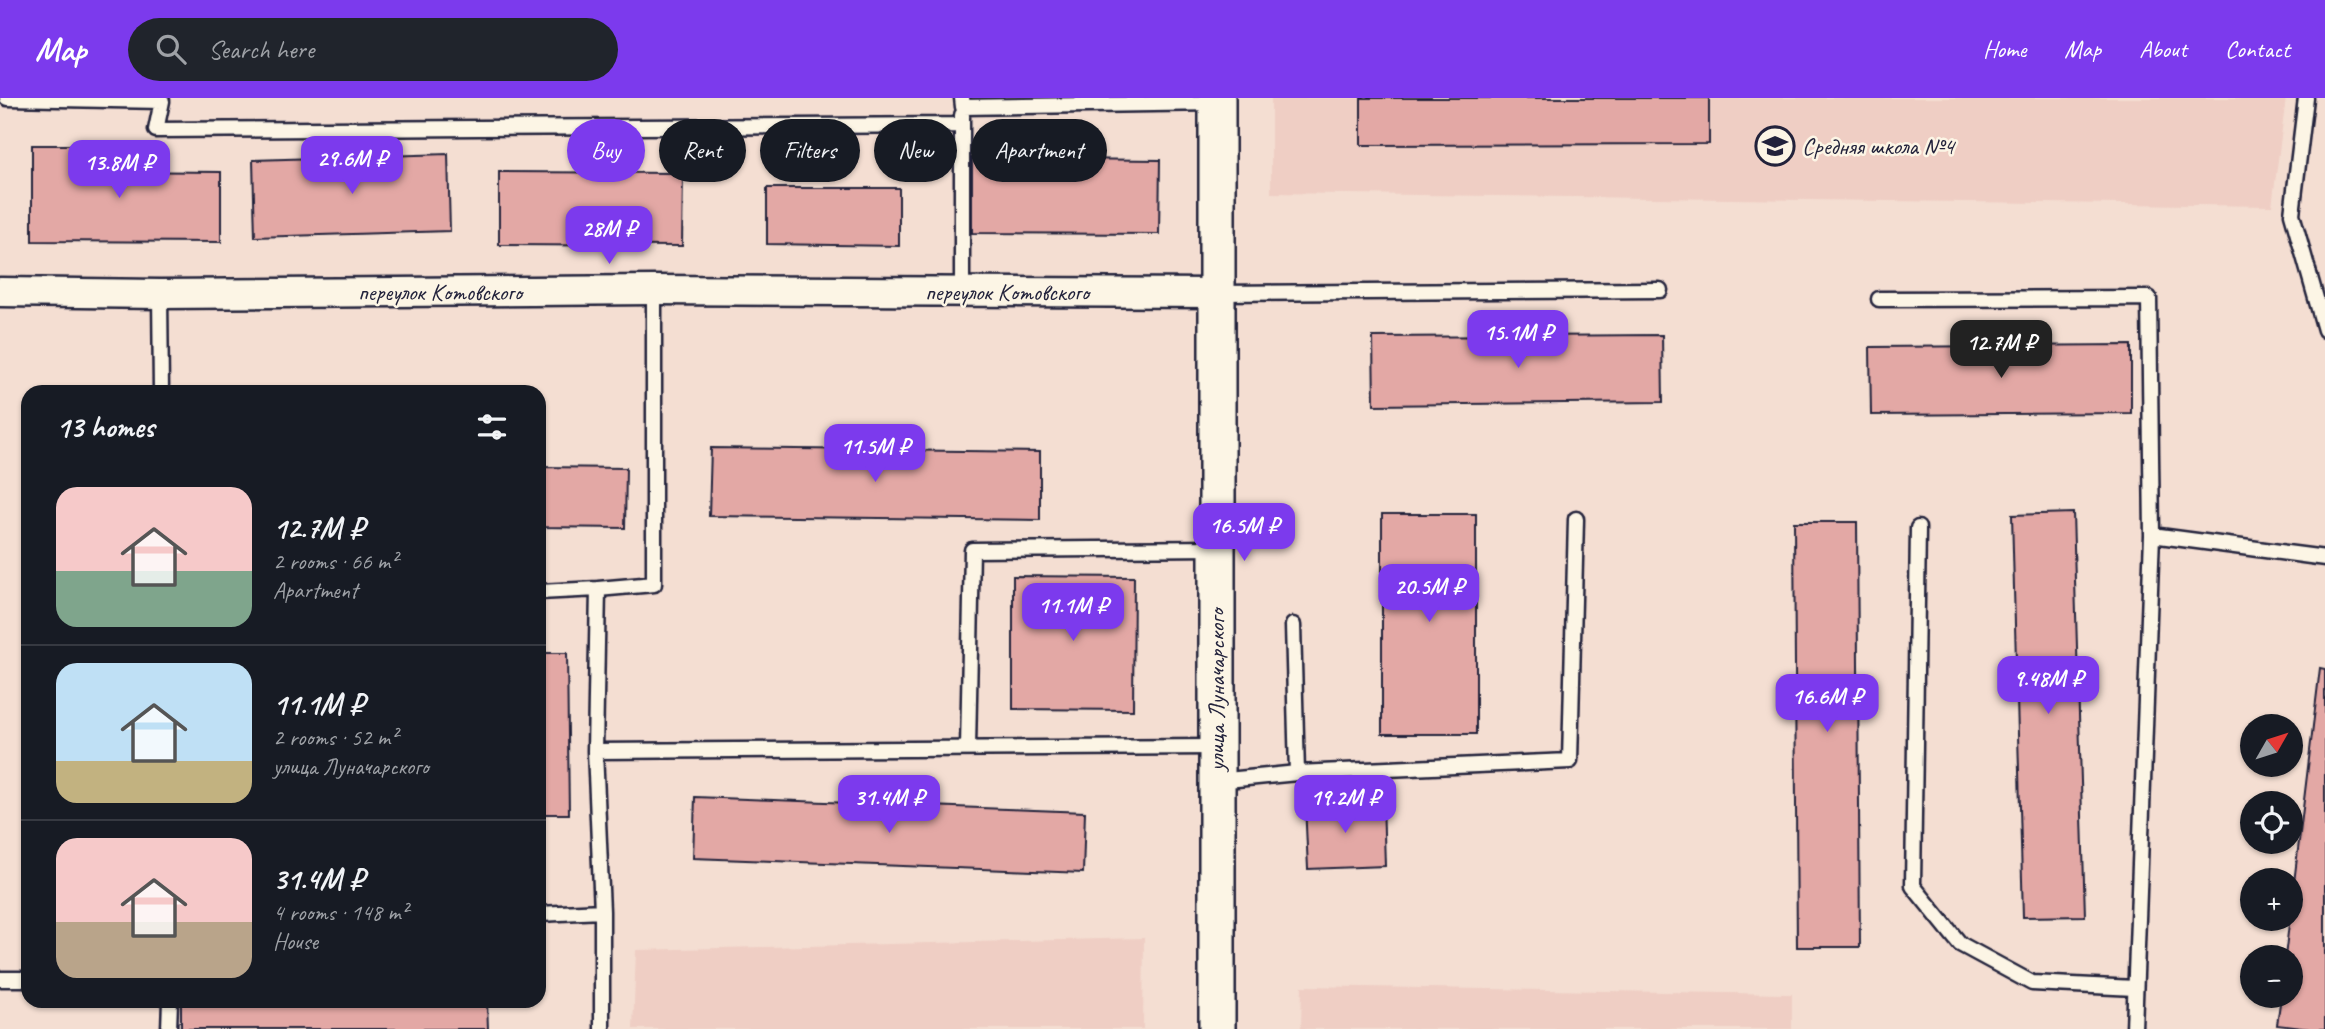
<!DOCTYPE html>
<html lang="en">
<head>
<meta charset="utf-8">
<style>
  :root { --surface:#171b24; --page:#20242c; --text:#f1f3f6; --muted:#9ea1a6; --line:#363941; --accent:#7c3aed }
  body { margin:0; font-family:Caveat,sans-serif; background:var(--page); color:var(--text); height:100vh; display:flex; flex-direction:column; font-size:26px; white-space:nowrap }
  * { box-sizing:border-box; margin:0 }
  p { font-size:23px; color:var(--muted) }
  .icon { flex:none; width:38px; height:38px; fill:none; stroke:currentColor; stroke-width:2; stroke-linecap:round; stroke-linejoin:round }
  .map { position:relative; flex:1; overflow:hidden }
  .sheet { position:absolute; left:21px; top:287px; width:525px; height:623px; display:flex; flex-direction:column; background:var(--surface); border-radius:21px; box-shadow:0 2px 5px #0004 }
  .sheet>* { flex:none }
  .top-card { position:absolute; left:567px; top:21px; width:665px; height:63px; display:flex; gap:14px }
  .needle { width:46px; rotate:51deg }
  .tools { position:absolute; left:2240px; top:616px; display:grid; gap:14px }
  .tools a { display:grid; place-items:center; width:63px; height:63px; border-radius:50%; background:var(--surface); box-shadow:0 2px 5px #0004; font-size:35px }
  .price { position:absolute; translate:-50% -60px; padding:0 16px; border-radius:14px; background:var(--accent); color:#fff; font-size:23px; line-height:46px; filter:drop-shadow(0 2px 4px #0008) }
  .price::after { content:''; position:absolute; left:50%; top:42px; width:21px; height:16px; margin-left:-10px; background:inherit; clip-path:polygon(0 0,100% 0,50% 100%) }
  .price.on { background:#222; color:#fff }
  ul { padding:0; list-style:none }
  li { display:flex; align-items:center; gap:21px; height:175px; padding:0 35px }
  li+li { border-top:2px solid var(--line) }
  li span { display:grid; place-items:center; flex:none; width:196px; height:140px; border-radius:21px; color:#555 }
  li>.icon { margin-inline-start:auto }
  span .icon { width:84px; height:84px; fill:#fffc; stroke-width:1 }
  li b { font-size:30px }
  h2 { display:flex; justify-content:space-between; align-items:center; height:84px; padding:0 35px; font-size:30px }
  .tag { padding:0 24px; border-radius:32px; background:var(--surface); box-shadow:0 2px 5px #0004; font-size:24px; line-height:63px }
  .tag.on { background:var(--accent); color:#fff }
  header { display:flex; align-items:center; gap:42px; box-sizing:border-box; height:98px; padding:0 35px; background:var(--accent); color:#fff }
  header strong { font-size:33px }
  nav { display:flex; gap:38px; margin-inline-start:auto; font-size:24px }
  .search { width:490px; height:63px; background:var(--page); display:flex; align-items:center; gap:18px; box-sizing:border-box; padding:0 24px; border-radius:38px; color:var(--muted); font-size:26px }
  .map>svg:first-child { display:block }
</style>
</head>
<body>
<header>
<strong>Map</strong>
<div class="search"><svg class="icon" aria-label="search" viewBox="0 0 24 24"><circle cx="10" cy="10" r="6"/><path d="M15 15l6 6"/></svg>Search here</div>
<nav><a>Home</a><a>Map</a><a>About</a><a>Contact</a></nav>
</header>
<div class="map">
<svg width="2325" height="931" viewBox="0 0 2325 931">
  <rect width="100%" height="100%" fill="#f4ded2"/>
  <filter id="ink" filterUnits="userSpaceOnUse"><feTurbulence type="fractalNoise" baseFrequency=".0143" numOctaves="2"/><feDisplacementMap in="SourceGraphic" scale="14" xChannelSelector="R" yChannelSelector="G"/><feConvolveMatrix kernelMatrix="1 2 1 2 8 2 1 2 1" color-interpolation-filters="sRGB"/></filter>
  <g filter="url(#ink)">
    <path fill="#efcec4" d="M1271,0H2286L2272,108L1271,95Z
      M1144,840L1143,931H633L636,852Z
      M1302,888L1792,896V931H1301Z"/>
    <path fill="#e3a8a5" stroke="#22223b" stroke-width="2" d="M1361,0H1709V46L1361,47Z
      M32,47H103V73L221,74V144L32,143Z
      M448,56L450,133L255,139L253,62Z
      M972,60L1160,62L1159,136L972,135Z
      M499,74L683,75L682,148L499,147Z
      M767,90H899V148L767,146Z
      M1662,237L1663,304L1374,307L1373,239Z
      M2131,247V315L1871,317L1870,249Z
      M711,350L1040,354V422L709,418Z
      M539,369L626,370L625,430L539,429Z
      M2073,415L2085,818L2023,819L2012,417Z
      M1382,416H1476V636H1382Z
      M1794,424H1857L1860,849H1797Z
      M1013,478L1134,479L1133,612L1013,611Z
      M539,555H567L569,716H539Z
      M2320,570L2325,571V931H2310L2277,927L2281,898H2291V859H2285Z
      M695,699L1085,714L1083,775L693,760Z
      M1383,703L1385,768L1308,771L1305,706Z
      M181,903H487L488,931H181Z"/>
    <g fill="none" stroke-linecap="round" stroke-linejoin="round">
      <g stroke="#22223b" stroke-width="19">
        <path id="service" d="M7,0L162,3L156,32L962,27
          M962,0L963,9L1217,5
          M2306,0L2292,116L2325,232
          M654,192V486L598,491L595,653L1215,649
          M962,194V17
          M1218,195L1660,192
          M160,196L161,294
          M1879,201L2149,200L2152,437
          M1918,430L1913,788L1960,846L2032,885L2135,890
          M539,494L598,491
          M968,650L972,452L1216,450
          M1297,675L1570,663L1576,421
          M1217,683L1297,675L1293,527
          M539,816L602,813L595,653
          M0,881H28
          M169,931L170,903
          M602,931V813
          M2134,931L2152,437L2325,460"/>
      </g>
      <g stroke="#22223b" stroke-width="33">
        <path id="minor" d="M0,194L160,196L654,192L1217,195"/>
      </g>
      <g stroke="#22223b" stroke-width="40">
        <path id="tertiary" d="M1217,931V0"/>
      </g>
      <use href="#service" stroke="#fcf5e5" stroke-width="14"/>
      <use href="#minor" stroke="#fcf5e5" stroke-width="28"/>
      <use href="#tertiary" stroke="#fcf5e5" stroke-width="35"/>
    </g>
  </g>
  <defs>
    <g id="school-ring" transform="scale(2.0125)"><circle r="9.5" fill="#fcf5e5" stroke="#22223b" stroke-width="1.5"/><path d="M0-5L7-2L0 1L-7-2ZM-4 1L0 2.5L4 1V4Q0 6-4 4Z" fill="#22223b"/></g>
  </defs>
  <g fill-rule="evenodd">
    <use href="#school-ring" x="1775" y="48"/>
  </g>
  <g text-anchor="middle" dominant-baseline="central" stroke-width="5" stroke-linejoin="round" paint-order="stroke">
    <g font-size="24" fill="#22223b" stroke="#fcf5e5" text-anchor="start">
      <text x="1802" y="48">Средняя школа №4</text>
    </g>
    <g font-size="24" fill="#22223b" stroke="#fcf5e5">
      <text x="440" y="194">переулок Котовского</text>
      <text x="1007" y="194">переулок Котовского</text>
      <text transform="translate(1216 592) rotate(-90)">улица Луначарского</text>
    </g>
  </g>
</svg>
<div class="tools">
<a><svg class="needle" viewBox="-14 -14 28 28"><path d="M0-13l5 13h-10z" fill="#e53935"/><path d="M0 13l5-13h-10z" fill="#9ea1a6"/></svg></a>
<a><svg class="icon" aria-label="locate" viewBox="0 0 24 24"><circle cx="12" cy="12" r="6"/><path d="M12 2v4M12 18v4M2 12h4M18 12h4"/></svg></a>
<a>+</a>
<a>−</a>
</div>
<b class="price" style="left:352px;top:98px">29.6M ₽</b>
<b class="price" style="left:119px;top:102px">13.8M ₽</b>
<b class="price" style="left:609px;top:168px">28M ₽</b>
<b class="price" style="left:1518px;top:272px">15.1M ₽</b>
<b class="price on" style="left:2001px;top:282px">12.7M ₽</b>
<b class="price" style="left:875px;top:386px">11.5M ₽</b>
<b class="price" style="left:1244px;top:465px">16.5M ₽</b>
<b class="price" style="left:1429px;top:526px">20.5M ₽</b>
<b class="price" style="left:1073px;top:545px">11.1M ₽</b>
<b class="price" style="left:2048px;top:618px">9.48M ₽</b>
<b class="price" style="left:1827px;top:636px">16.6M ₽</b>
<b class="price" style="left:889px;top:737px">31.4M ₽</b>
<b class="price" style="left:1345px;top:737px">19.2M ₽</b>
<div class="top-card">
<a class="tag on">Buy</a>
<a class="tag">Rent</a>
<a class="tag">Filters</a>
<a class="tag">New</a>
<a class="tag">Apartment</a>
</div>
<section class="sheet">
<h2>13 homes<svg class="icon" aria-label="filters" viewBox="0 0 24 24"><path d="M4 7h16M4 17h16"/><circle cx="9" cy="7" r="2"/><circle cx="15" cy="17" r="2"/></svg></h2>
<ul>
<li><span style="background:linear-gradient(#f6c9c9 60%,#7fa58c 0)"><svg class="icon" aria-label="home" viewBox="0 0 24 24"><path d="M3 11l9-7 9 7M6 9v11h12V9"/></svg></span><div><b>12.7M ₽</b><p>2 rooms · 66 m²</p><p>Apartment</p></div></li>
<li><span style="background:linear-gradient(#bfe0f5 70%,#c2b280 0)"><svg class="icon" aria-label="home" viewBox="0 0 24 24"><path d="M3 11l9-7 9 7M6 9v11h12V9"/></svg></span><div><b>11.1M ₽</b><p>2 rooms · 52 m²</p><p>улица Луначарского</p></div></li>
<li><span style="background:linear-gradient(#f6c9c9 60%,#b9a48a 0)"><svg class="icon" aria-label="home" viewBox="0 0 24 24"><path d="M3 11l9-7 9 7M6 9v11h12V9"/></svg></span><div><b>31.4M ₽</b><p>4 rooms · 148 m²</p><p>House</p></div></li>
</ul>
</section>
</div>
</body>
</html>
